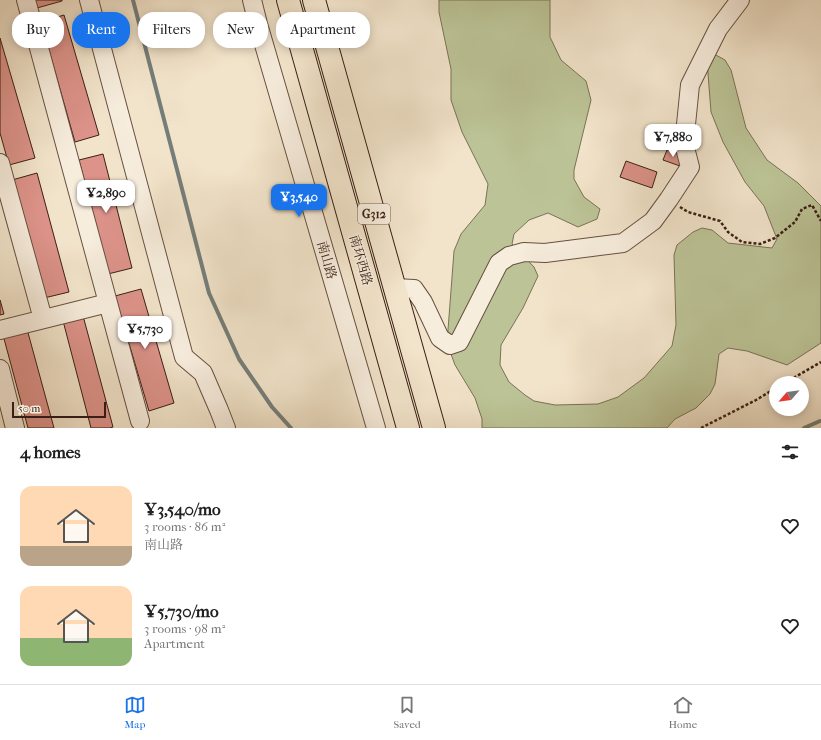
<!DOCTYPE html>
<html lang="en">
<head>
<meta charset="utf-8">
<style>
  :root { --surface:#fff; --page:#f2f2f2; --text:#222; --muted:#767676; --line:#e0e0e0; --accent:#1a73e8 }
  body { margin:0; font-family:"IM FELL French Canon","Noto Serif SC",serif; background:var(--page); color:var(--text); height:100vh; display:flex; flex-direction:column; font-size:15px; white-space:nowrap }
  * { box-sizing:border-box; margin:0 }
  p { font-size:13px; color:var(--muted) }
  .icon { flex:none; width:22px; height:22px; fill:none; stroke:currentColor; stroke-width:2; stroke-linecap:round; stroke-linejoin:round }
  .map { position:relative; height:428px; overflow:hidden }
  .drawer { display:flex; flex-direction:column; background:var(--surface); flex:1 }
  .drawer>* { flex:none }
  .guide { position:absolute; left:12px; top:12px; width:400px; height:36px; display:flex; gap:8px }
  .needle { width:26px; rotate:242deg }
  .fabs { position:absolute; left:769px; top:376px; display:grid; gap:8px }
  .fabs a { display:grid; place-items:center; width:40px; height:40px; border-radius:50%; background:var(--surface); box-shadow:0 2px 10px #0003; font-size:20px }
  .scale { position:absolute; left:12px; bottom:10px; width:94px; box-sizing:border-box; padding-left:4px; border:2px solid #391f15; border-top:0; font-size:11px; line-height:14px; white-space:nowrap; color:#391f15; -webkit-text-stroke:3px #f7eddd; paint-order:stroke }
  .price { position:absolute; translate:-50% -34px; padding:0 9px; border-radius:8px; background:#fff; color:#222; font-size:13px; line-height:26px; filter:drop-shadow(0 1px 2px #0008) }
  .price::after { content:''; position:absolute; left:50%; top:24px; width:12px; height:9px; margin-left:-6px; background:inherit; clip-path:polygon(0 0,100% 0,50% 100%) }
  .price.selected { background:var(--accent); color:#fff }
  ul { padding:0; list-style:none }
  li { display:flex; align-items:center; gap:12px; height:100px; padding:0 20px }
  li span { display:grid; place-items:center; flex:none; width:112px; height:80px; border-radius:12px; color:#555 }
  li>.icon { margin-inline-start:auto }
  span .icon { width:48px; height:48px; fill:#fffc; stroke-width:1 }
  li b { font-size:17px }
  h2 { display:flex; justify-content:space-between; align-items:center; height:48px; padding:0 20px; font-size:17px }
  .pill { padding:0 14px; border-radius:16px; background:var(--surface); box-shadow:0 2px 10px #0003; font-size:14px; line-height:36px }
  .pill.selected { background:var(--accent); color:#fff }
  .tabs { display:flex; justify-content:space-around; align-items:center; height:56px; border-top:1px solid var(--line); background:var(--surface); font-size:11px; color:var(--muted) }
  .tabs a { display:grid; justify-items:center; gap:2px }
  .tabs .selected { color:var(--accent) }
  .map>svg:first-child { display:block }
</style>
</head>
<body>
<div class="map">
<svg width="821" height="428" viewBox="0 0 821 428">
  <rect width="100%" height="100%" fill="#f2e4cb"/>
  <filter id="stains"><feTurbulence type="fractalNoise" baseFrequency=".005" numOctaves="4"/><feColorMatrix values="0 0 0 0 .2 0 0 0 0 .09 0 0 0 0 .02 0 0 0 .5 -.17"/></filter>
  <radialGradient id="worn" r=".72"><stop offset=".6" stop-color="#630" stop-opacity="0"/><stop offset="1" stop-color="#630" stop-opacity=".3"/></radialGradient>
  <path fill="#bcc497" stroke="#7a7256" d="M439,0H550V37L561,60L586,81L591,100L574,170V179L584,197L600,209L597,219L578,227L548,213L529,220L514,234L512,244L534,267L538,276L523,308L501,345L500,365L509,382L525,395L534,401L555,405L598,404L618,397L644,378L672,346L676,325L674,255L677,245L693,232L702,228L712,230L728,243L772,248L777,239L764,206L745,182L723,142L711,112L707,61L714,54L725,60L731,70L746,128L767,160L798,183L821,206V343L787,365L747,351L728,348L719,354L715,384L710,394L696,408L675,419L667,428H482V419L475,398L455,365L447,343L454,251L461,234L485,205L488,184L462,132L451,100V69L439,12Z"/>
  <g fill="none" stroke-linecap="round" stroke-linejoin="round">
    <path stroke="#757e7a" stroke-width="4" d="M133,0L209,293L239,359L272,407L291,428
      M804,428L820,421"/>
  </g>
  <path fill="#dd938a" stroke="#391f15" d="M35,0H62V1L37,8Z
    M64,15L99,135L75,142L41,22Z
    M0,38L35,158L9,165L0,133Z
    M667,150L683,155L680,166L663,160Z
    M103,154L132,268L108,274L79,160Z
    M626,161L657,172L652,188L620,177Z
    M37,173L69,292L44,298L12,180Z
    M141,289L174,403L149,411L115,296Z
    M0,300L4,314L0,315Z
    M82,312L113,427L110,428H91L62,317Z
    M27,329L54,428H28L3,335Z"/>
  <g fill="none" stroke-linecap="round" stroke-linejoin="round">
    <g stroke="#675042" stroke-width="20">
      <path id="minor" d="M26,0L140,421
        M89,0L184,357L203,373L219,410L226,428
        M252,0L258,24L376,428
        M0,163L43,319
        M395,288L414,289L423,302L440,338L450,345L459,342L499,263L509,256L524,252L545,253L623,243L653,221L669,199L690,167L684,144L690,85L718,29L740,0
        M0,330L108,303
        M0,369L15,428"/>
    </g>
    <g stroke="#391f15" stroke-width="24">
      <path id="highway" d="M288,0L408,428
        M314,0L434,428"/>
    </g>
    <path stroke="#391f15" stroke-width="2.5" stroke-dasharray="3 2" stroke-linecap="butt" d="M680,207L688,212L720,221L728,232L742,242L760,244L775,238L795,222L802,209L812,205L821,221
      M785,383L821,362
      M701,428L756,400L776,388"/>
    <use href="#minor" stroke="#f7eddd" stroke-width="18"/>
    <use href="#highway" stroke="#f2e4cb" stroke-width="22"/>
  </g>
  <g text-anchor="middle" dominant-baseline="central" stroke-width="3" stroke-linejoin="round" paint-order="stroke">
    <rect fill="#f7eddd" stroke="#725d51" stroke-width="1" x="358" y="204" width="32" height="20" rx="3"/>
    <g font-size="12" font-weight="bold" fill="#391f15">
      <text x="374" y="214">G312</text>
    </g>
    <g font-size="13" fill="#391f15" stroke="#f7eddd">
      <text transform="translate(327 260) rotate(74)">南山路</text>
      <text transform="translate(361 260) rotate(74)">南环西路</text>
    </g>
  </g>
  <rect width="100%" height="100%" filter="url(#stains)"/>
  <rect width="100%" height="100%" fill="url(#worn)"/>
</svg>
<div class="fabs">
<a><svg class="needle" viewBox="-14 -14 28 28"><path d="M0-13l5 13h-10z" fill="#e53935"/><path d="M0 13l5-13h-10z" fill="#767676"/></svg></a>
</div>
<div class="scale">50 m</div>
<b class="price" style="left:673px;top:158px">¥7,880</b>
<b class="price" style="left:106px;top:214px">¥2,890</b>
<b class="price selected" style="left:299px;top:218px">¥3,540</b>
<b class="price" style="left:145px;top:350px">¥5,730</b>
<div class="guide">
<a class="pill">Buy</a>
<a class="pill selected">Rent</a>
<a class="pill">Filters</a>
<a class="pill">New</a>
<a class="pill">Apartment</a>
</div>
</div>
<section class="drawer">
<h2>4 homes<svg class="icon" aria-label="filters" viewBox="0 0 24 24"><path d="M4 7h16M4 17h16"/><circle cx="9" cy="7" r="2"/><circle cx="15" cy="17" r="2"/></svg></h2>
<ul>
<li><span style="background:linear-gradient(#ffd9b3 75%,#b9a48a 0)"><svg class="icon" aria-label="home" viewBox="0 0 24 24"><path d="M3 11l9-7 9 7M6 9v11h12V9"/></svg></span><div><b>¥3,540/mo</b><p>3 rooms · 86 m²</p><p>南山路</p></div><svg class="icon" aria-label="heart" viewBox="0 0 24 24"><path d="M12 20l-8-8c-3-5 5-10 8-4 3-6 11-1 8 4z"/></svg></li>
<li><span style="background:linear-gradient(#ffd9b3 65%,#8fb573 0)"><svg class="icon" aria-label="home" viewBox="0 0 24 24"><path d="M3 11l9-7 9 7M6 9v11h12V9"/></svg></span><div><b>¥5,730/mo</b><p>3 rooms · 98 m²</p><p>Apartment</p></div><svg class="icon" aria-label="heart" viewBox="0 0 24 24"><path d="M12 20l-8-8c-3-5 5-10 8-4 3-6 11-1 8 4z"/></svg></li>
</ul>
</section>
<nav class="tabs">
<a class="selected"><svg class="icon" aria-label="map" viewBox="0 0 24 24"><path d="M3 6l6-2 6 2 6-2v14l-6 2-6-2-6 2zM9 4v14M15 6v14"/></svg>Map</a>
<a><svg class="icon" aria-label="saved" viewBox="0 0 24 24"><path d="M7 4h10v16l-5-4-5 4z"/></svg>Saved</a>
<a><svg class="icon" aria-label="home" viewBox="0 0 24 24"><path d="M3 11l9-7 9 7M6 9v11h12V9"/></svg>Home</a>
</nav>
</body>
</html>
